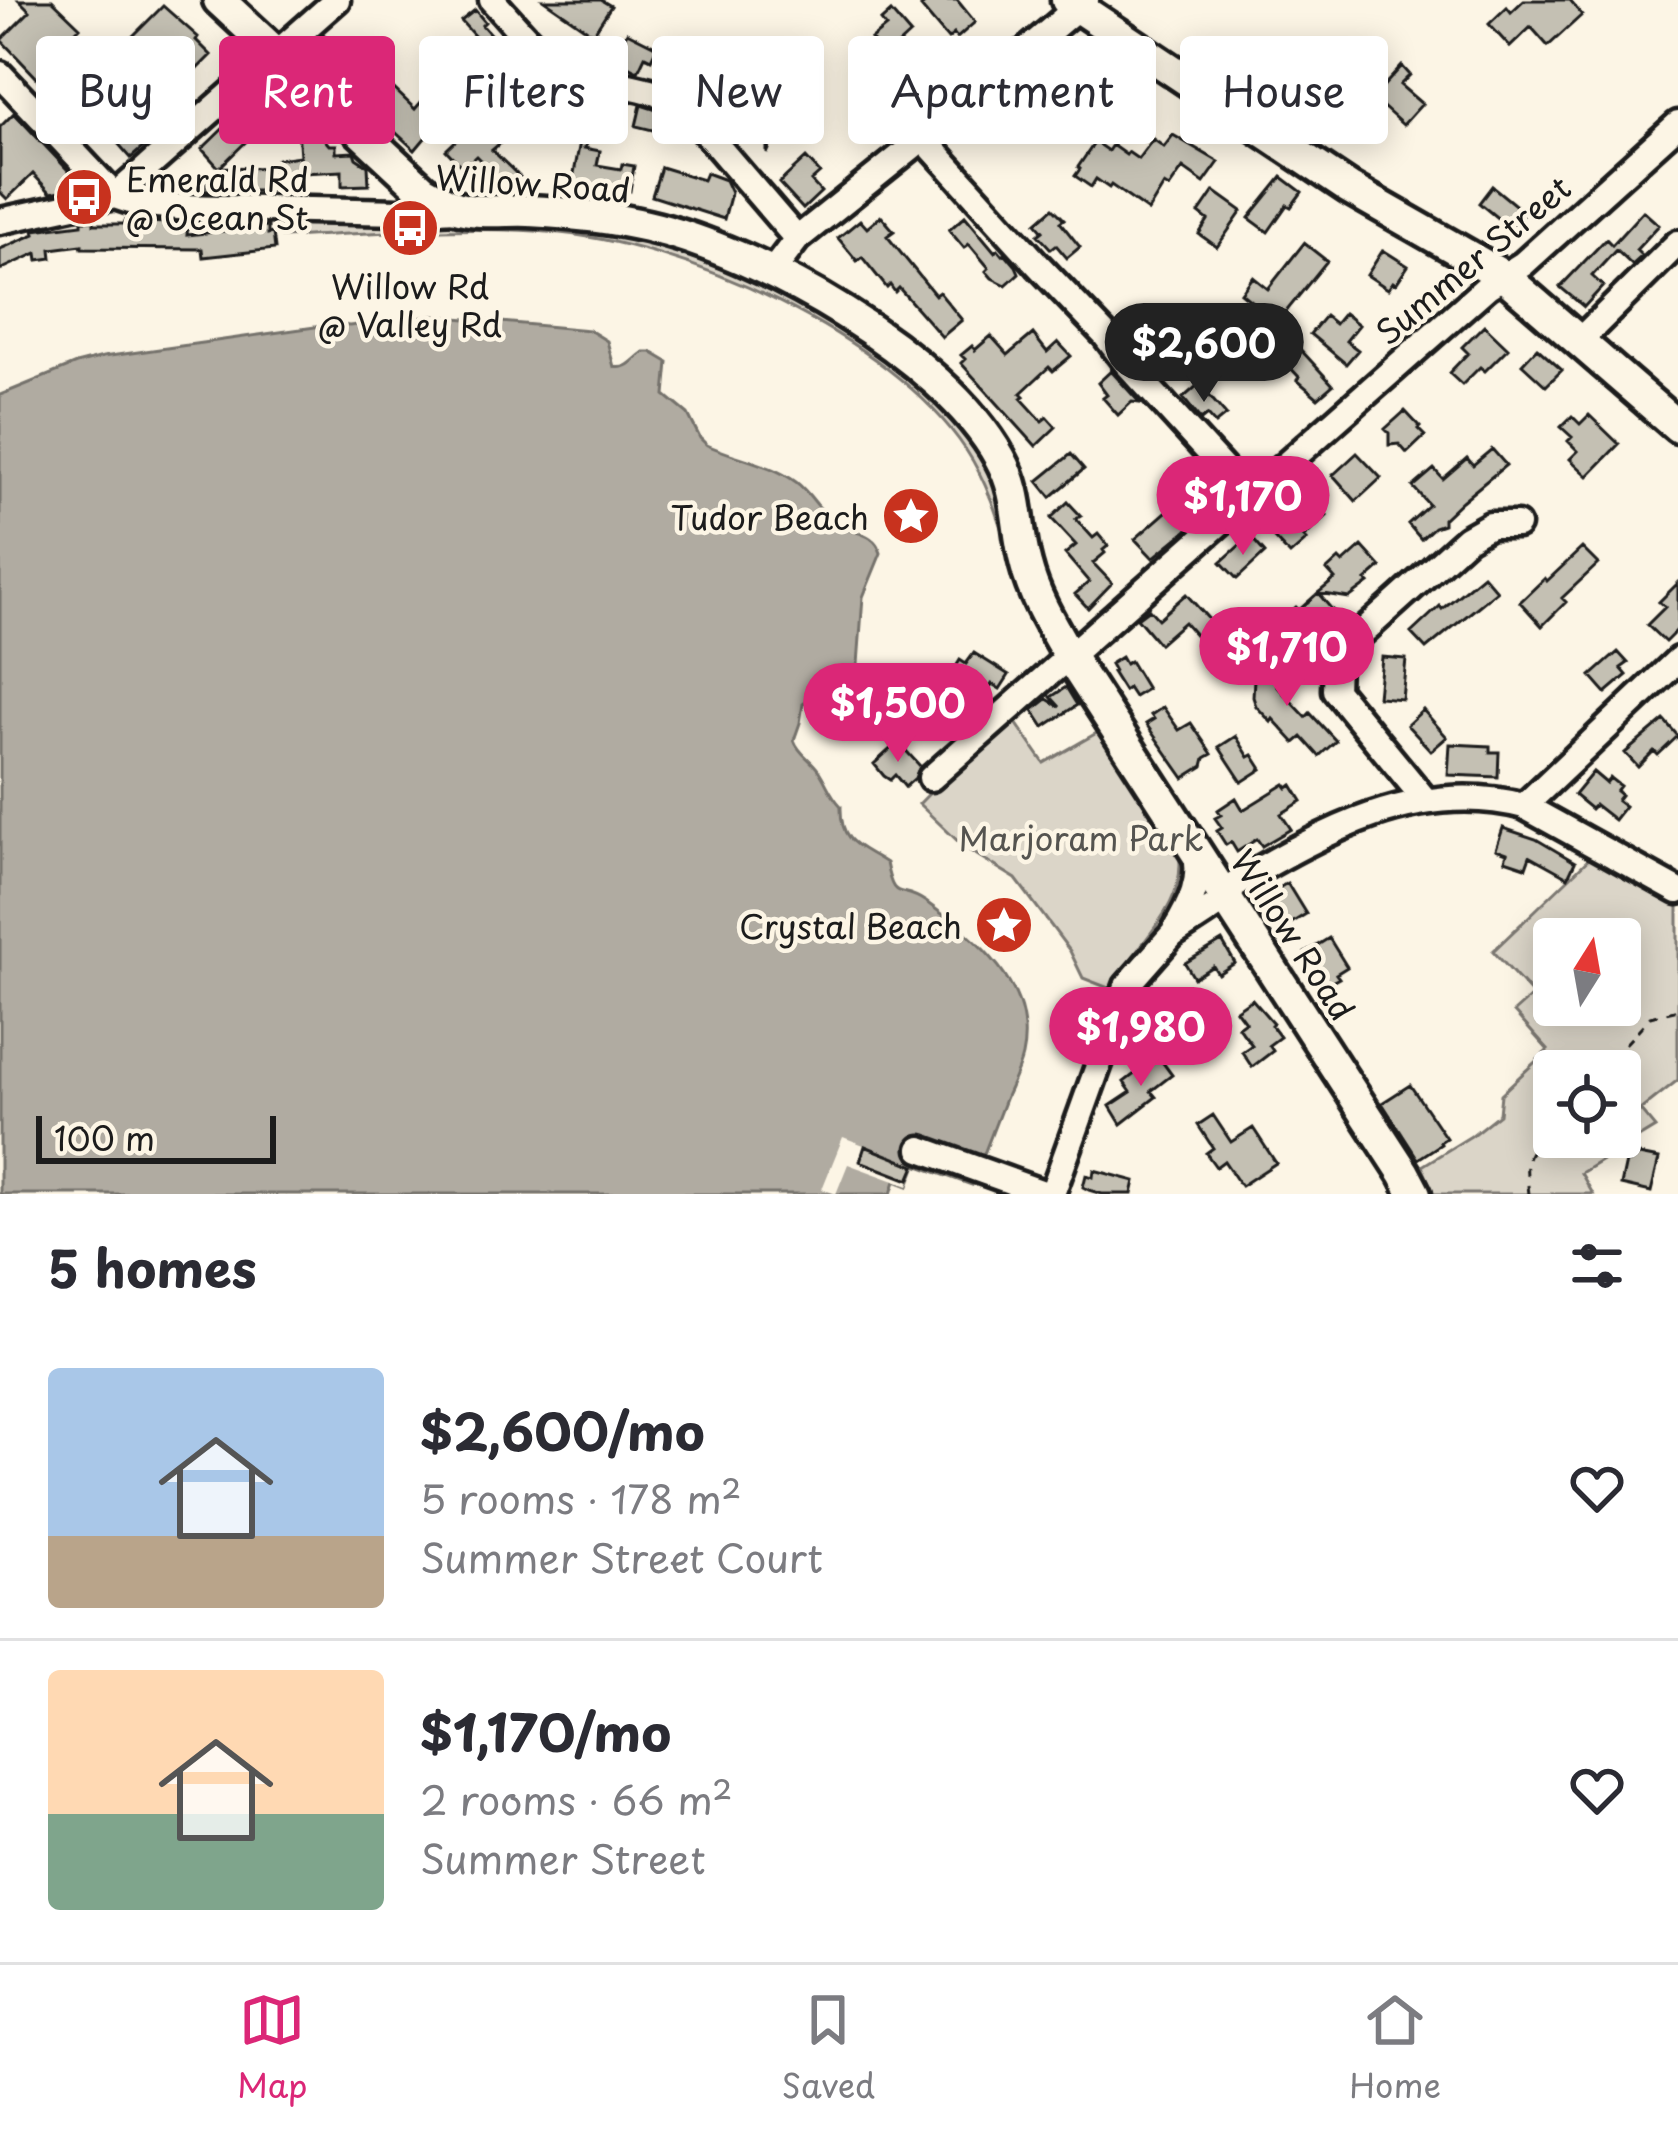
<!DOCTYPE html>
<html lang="en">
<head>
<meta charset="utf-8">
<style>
  :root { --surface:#fff; --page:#f7f7f7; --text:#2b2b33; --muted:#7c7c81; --line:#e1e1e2; --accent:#db2777 }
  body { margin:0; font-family:"Playpen Sans",sans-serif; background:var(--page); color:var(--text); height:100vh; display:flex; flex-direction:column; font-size:45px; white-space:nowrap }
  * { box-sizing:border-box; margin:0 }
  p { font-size:39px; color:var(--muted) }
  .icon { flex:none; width:66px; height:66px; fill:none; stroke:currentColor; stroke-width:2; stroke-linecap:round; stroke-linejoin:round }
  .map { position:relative; height:1194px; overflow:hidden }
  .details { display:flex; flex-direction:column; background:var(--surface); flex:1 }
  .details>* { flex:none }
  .banner { position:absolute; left:36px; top:36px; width:1608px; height:108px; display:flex; gap:24px }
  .needle { width:78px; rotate:11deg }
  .fabs { position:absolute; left:1533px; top:918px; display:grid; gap:24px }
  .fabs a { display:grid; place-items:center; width:108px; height:108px; border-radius:12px; background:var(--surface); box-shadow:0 6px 30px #0003; font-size:60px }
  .scale { position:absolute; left:36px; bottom:30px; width:240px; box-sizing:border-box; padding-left:12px; border:6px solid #1c1c1c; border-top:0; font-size:33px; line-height:42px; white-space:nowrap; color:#1c1c1c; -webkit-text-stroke:9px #fcf5e5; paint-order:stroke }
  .price { position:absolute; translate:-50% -102px; padding:0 27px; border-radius:42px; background:var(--accent); color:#fff; font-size:39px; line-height:78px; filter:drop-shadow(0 3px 6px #0008) }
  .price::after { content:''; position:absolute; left:50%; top:72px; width:36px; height:27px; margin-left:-18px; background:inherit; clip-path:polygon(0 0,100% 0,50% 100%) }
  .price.selected { background:#222; color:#fff }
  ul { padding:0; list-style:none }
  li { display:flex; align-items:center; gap:36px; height:300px; padding:0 48px }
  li+li { border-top:3px solid var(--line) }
  li span { display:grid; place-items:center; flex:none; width:336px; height:240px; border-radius:12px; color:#555 }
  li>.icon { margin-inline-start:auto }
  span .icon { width:144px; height:144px; fill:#fffc; stroke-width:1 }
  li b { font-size:51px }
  h2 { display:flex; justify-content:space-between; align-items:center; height:144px; padding:0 48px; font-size:51px }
  .tag { padding:0 42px; border-radius:12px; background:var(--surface); box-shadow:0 6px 30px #0003; font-size:42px; line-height:108px }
  .tag.selected { background:var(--accent); color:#fff }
  .menu { display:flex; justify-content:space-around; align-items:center; height:168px; border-top:3px solid var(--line); background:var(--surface); font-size:33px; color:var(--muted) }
  .menu a { display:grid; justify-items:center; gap:6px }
  .menu .selected { color:var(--accent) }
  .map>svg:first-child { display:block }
</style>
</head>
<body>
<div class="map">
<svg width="1678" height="1194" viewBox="0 0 1678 1194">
  <rect width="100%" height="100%" fill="#fcf5e5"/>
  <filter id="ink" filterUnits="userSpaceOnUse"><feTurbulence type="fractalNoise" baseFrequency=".00833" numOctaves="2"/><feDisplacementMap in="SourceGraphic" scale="24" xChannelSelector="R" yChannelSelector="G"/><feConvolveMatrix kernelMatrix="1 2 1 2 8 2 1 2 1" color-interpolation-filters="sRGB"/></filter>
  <g filter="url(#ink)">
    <path fill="#dbd5c8" stroke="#7c7872" stroke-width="3" fill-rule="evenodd" d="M489,218L616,228L746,270L898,359L970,433L998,482L1014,569C1001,528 990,486 966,450C891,336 681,241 547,232C459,225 370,234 282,237L280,219Z
      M1012,717L1044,763L1102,730L1179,852C1188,908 1135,943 1111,989L1083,978L1070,951L1016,879L964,847L919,804L964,758Z
      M1595,853L1678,900V1080L1640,1110L1655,1128L1581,1173L1593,1194H1434L1422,1166L1471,1136L1499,1114L1501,1094L1548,1050L1514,1012L1533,995L1493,951ZM1554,939H1620V1005H1554ZM1554,1071H1620V1137H1554Z"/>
    <path fill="#b0aba1" stroke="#75726c" stroke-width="3" d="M433,316L589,330L607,341L614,367C628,370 633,359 644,352H651L668,362L665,395L688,414L700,438L707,445C736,458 771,464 796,482C812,494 820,513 836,524C853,535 874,530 881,553L863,597L858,664L842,679L803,704L800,723L794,740C799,754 811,759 819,771C828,785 829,793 841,806C840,845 861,846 886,863C894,905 899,883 926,902C977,939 1037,986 1022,1056C1019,1070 1011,1085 1005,1099C994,1128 983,1156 972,1185L916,1165L908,1186L895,1181L891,1194H0V395L76,364L103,357L336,324L349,326Z"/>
    <path fill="#fcf5e5" d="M843,1137L916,1165L908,1186L848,1164L836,1194L822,1189Z"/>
    <path fill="#c4c0b3" stroke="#1c1c1c" stroke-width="3" d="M19,0H52L80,27L60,47L66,54L64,57L108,103L147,64V60L128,41L163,6L198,37L196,40L211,55L178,88L160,71L140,89L171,123L131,158L99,122L92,129L42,77L39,80L1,40L30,11Z
      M544,0H601L611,6L593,34Z
      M929,0H957L975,22L957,38L954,34L948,39L921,7Z
      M1524,0H1569L1582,15L1548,46L1531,27L1510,47L1489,24L1507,7L1511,12Z
      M475,10L485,22L482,25L513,60L493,78L473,56L484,47L461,21Z
      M891,12L910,34L886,56L871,39L886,27L881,21Z
      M627,32L657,47L651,59L645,56L638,71L614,59Z
      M323,34L331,41L334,37L366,66L362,69L367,74L350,92L335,79L341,73L311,45Z
      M1243,37L1253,44L1257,38L1271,47L1268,51L1270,53L1253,78L1250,76L1246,82L1223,66Z
      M687,40L711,61L715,57L743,90L728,104L716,94L678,49Z
      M1402,66L1410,75L1400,85L1422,104L1403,125L1383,107L1372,119L1355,104L1371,87L1377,93Z
      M1049,73L1085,97L1071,117L1052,105L1045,115L1028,105Z
      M1291,78L1318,97L1301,122L1274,102Z
      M390,85L415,109L421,102L441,119L415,150L367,106Z
      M882,85L911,113L882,135L857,107Z
      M522,91L554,99L548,121L516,113Z
      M300,102L318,119L320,123L315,128L329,145H336V153L354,152L356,158L368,166L369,185L342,186V171L302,173V176L269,180V191H205V178H228L202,149L240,112L258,130L220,167L274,168L277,159L300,156L298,129L285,118Z
      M641,105L663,112L662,116L672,118L679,127L677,136L636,126Z
      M758,108L782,118L767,154V140L748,133Z
      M494,112L512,133L492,150L522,179L511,191L501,192L487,180L493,173L476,156L463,168L446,150L471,126L474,129Z
      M14,113L81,184L80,187L51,193L33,174L7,199L0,192V127Z
      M588,122L598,129L584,148L600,151L597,165L621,169L622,164L634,166L630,191L622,189L621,196L609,194L610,191L572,184L582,131Z
      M1173,135L1219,162L1204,183L1183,168L1169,188L1164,185L1148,211L1111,185L1109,188L1096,179L1091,187L1075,176L1080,169L1078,167L1095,142L1108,151L1112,145L1126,155L1128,152L1138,159L1153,139L1164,147Z
      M806,158L820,173L811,181L821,192L803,209L779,183Z
      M661,167L703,180L706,173L725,180L731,193L724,219L652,196Z
      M1282,177L1302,192L1291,207L1287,205L1268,232L1249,218Z
      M1492,186L1525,213L1512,230L1479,203Z
      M1214,191L1242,211L1217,247L1199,234L1208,220L1199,213Z
      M1053,208L1064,219L1060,222L1080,247L1067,258L1056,245L1051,249L1038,235L1043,231L1036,223Z
      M1643,211L1659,225L1636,250L1642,256L1632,265L1616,250L1592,276L1603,286L1584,307L1560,287L1606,239L1612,245Z
      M881,216L894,231L887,236L935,295L939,292L962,320L942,337L899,288L895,292L890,285L887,288L862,257L857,261L838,238L860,220L867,228Z
      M965,216L995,252L998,249L1003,255L1005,253L1016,266L1019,273L1006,285L992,278L986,271L989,268L969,244L964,248L949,230Z
      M82,220H94V224H124L125,221L188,224L187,235L268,226V234L273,233L275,249L203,257L202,249L82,248V245L51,249L52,258L38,260L37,253L0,270V249L35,234L34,230L82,224Z
      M1304,243L1327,261L1285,313L1281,310L1273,319L1241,293L1253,277L1268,289Z
      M1383,250L1408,266L1396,284L1393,282L1388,289L1367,275Z
      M1344,313L1359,325L1346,341L1358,350L1346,364L1310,334L1325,316L1335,324Z
      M1484,325L1508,348L1485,371L1480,367L1462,385L1449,373L1468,353L1462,347Z
      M1033,334L1047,352L1058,342L1071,356L1053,371L1049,367L1021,393L1024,396L1021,398L1042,421L1047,417L1056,427L1036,446L961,363L965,359L961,355L972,346L975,350L991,336L1008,355Z
      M1537,348L1562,370L1546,386L1522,364Z
      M1300,349L1333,385L1318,398L1297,380L1299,377L1286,363Z
      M1111,371L1140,403L1132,402L1118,415L1103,398L1107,395L1098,383Z
      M1199,384L1226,415L1215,424L1207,415L1201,420L1183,398Z
      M1405,411L1420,427L1418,429L1425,436L1407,453L1399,444L1389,445V433L1385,429Z
      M1589,415L1619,444L1588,476L1570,459L1578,451L1568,441L1572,437L1561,427L1572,416L1580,424Z
      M1492,449L1506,465L1462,501L1443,519V524L1434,527L1421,539L1408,524L1429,505L1413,487L1434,469L1443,479L1467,458L1473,465Z
      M1357,453L1381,478L1356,501L1333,475Z
      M1071,454L1084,469L1051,497L1038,481Z
      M1199,467L1221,491L1202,508L1205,511L1186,531L1153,558L1135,539L1173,506L1170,504L1192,484L1187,479Z
      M1308,495L1327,516L1304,537L1307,540L1290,555L1274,538L1291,523L1287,518L1292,513L1291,511Z
      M1068,502L1081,516L1076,519L1093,538L1098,534L1108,546L1103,550L1105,553L1093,563L1112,583L1088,608L1075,594L1089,582L1065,554L1076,545L1051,518Z
      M1250,536L1265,553L1237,579L1221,562Z
      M1362,546L1381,567L1366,580L1369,583L1349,598L1318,593L1335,579L1327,570L1339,559L1343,563Z
      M1582,548L1598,564L1562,598L1566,602L1542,626L1520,602L1545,578L1547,581Z
      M1483,575L1497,591L1426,649L1411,633L1440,606L1442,609Z
      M1678,583V629L1665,642L1647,625L1665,607L1659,602Z
      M1318,593L1334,612L1306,637L1287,615L1296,607L1299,610Z
      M1186,594L1213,624L1198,638L1184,622L1159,644L1137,618L1149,609L1158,619Z
      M1618,652L1628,663L1621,668L1627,675L1606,693L1591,676Z
      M974,653L1009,675L1000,689L992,684L975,712L957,700L967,685L951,675L960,660L966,664Z
      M1121,657L1125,664L1130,661L1147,689L1134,697L1128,688L1124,691L1112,672L1114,671L1110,664Z
      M1382,657L1406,659L1402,699L1378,697Z
      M1255,660L1279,662L1277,686L1306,717L1310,713L1336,741L1319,756L1302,737L1295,743L1273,719L1271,722L1256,706L1253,697Z
      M1066,687L1077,705L1044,727L1033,710L1047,699L1060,707L1051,697Z
      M1163,707L1179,730L1191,723L1212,754L1205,758L1203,766L1184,778L1146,724L1154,719L1151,715Z
      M1423,710L1447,737L1431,751L1407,725Z
      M1664,720L1678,736L1658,755L1654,751L1638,767L1625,753Z
      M1236,736L1249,757L1253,755L1262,769L1242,782L1219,747Z
      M898,742L920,766L915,778L905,787L895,775L890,780L884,776L874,764Z
      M1450,744L1490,746V752H1499L1498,777L1448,775Z
      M1593,772L1606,783L1610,778L1620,786L1616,791L1621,795L1617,800L1625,806L1614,820L1595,805L1591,809L1574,795Z
      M1285,784L1288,788L1292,785L1302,801L1281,814L1291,829L1262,846L1257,839L1237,852L1231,842L1226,845L1217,831L1222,828L1215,818L1221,815L1218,810L1236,798L1243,810Z
      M1503,828L1536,839L1575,862L1568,877L1530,856L1526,867L1505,860L1507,853L1496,849Z
      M1287,883L1306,914L1280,930L1261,899Z
      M1329,938L1347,967L1336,974L1339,978L1328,984L1324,982L1305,953Z
      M1222,941L1235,963L1218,974L1213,966L1194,978L1185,963Z
      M1171,989L1193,1013L1167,1037L1155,1025L1166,1015L1158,1007L1162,1003L1159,1000Z
      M1252,999L1273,1023L1271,1025L1280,1037L1269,1045L1273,1051L1252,1067L1242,1052L1252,1045L1238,1027L1245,1022L1236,1010Z
      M1158,1056L1172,1075L1151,1091L1156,1097L1121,1124L1110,1106L1131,1092L1124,1082Z
      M1410,1085L1446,1138L1440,1142L1441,1144L1418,1159L1382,1103Z
      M1213,1115L1231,1142L1253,1128L1276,1163L1241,1186L1224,1161L1216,1167L1206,1153L1213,1148L1198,1125Z
      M865,1146L915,1166L909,1180L860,1161Z
      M1639,1155L1659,1159L1651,1192L1621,1185L1626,1162H1630Z
      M1094,1170L1135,1181L1132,1194H1102L1089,1190L1083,1187L1086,1175L1093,1177Z"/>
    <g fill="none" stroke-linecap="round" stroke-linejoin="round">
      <g stroke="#1c1c1c" stroke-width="33">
        <path id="minor" d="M492,0C511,20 529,45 552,60C589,84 638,83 678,100L797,239
          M0,74L115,196
          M923,138L1038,265L1105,335L1127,364L1249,497
          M115,196L337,0
          M0,221L115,196L136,203L178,207L401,212L456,209
          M772,272L797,239L923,138L1086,0
          M1580,340L1678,243
          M931,778L1488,286L1523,264L1678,124
          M1426,801L1335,690L1336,662L1346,647L1467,538L1490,525H1517
          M1524,806L1678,660
          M1175,930C1190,905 1203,880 1195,851
          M921,1149L1046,1194
          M1052,1194L1127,986L1172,935L1227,899L1236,883C1324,832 1418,778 1524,806L1678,891"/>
      </g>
      <g stroke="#1c1c1c" stroke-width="39">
        <path id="major" d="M219,0L423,190C434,196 445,203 456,207C476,214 507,210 529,211C568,213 608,217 647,226C760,252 943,354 1000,458C1021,496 1015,526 1026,565C1034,597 1052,626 1069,656L1404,1173L1415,1194
          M1067,0L1349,188L1505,277L1678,427"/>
      </g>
      <path stroke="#1c1c1c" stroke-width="3" stroke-dasharray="9 9" stroke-linecap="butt" d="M1601,1071L1650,1017L1678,1010
        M1529,1194C1524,1154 1525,1155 1554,1128"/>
      <use href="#minor" stroke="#fcf5e5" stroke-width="24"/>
      <use href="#major" stroke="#fcf5e5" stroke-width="30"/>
    </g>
  </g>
  <defs>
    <g id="bus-disc" transform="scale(3)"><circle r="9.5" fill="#c8321e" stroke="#fcf5e5"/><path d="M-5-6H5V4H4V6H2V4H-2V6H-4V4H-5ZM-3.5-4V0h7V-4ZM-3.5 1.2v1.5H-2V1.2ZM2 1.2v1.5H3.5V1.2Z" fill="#fff"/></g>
    <g id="sight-disc" transform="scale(3)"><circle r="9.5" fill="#c8321e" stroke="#fcf5e5"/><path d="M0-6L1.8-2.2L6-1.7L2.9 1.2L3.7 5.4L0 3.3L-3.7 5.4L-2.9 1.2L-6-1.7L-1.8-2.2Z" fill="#fff"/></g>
  </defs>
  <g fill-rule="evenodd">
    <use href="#bus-disc" x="84" y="197"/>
    <use href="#bus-disc" x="410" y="228"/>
    <use href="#sight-disc" x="911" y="516"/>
    <use href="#sight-disc" x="1004" y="925"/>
  </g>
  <g text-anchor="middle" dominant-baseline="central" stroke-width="9" stroke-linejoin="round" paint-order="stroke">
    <g font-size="33" fill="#1c1c1c" stroke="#fcf5e5" text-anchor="end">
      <text x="126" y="178" text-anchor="start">Emerald Rd<tspan x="126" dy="38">@ Ocean St</tspan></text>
      <text x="410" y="285" text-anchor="middle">Willow Rd<tspan x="410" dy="38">@ Valley Rd</tspan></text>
      <text x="869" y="516">Tudor Beach</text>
      <text x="962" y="925">Crystal Beach</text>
    </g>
    <g font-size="33" fill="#1c1c1c" stroke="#fcf5e5">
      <text transform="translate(533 182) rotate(4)">Willow Road</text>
      <text transform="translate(1472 259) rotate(-40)">Summer Street</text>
      <text transform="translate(1294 934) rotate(57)">Willow Road</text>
    </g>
    <g font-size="33" fill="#555450" stroke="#fcf5e5">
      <text x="1081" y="837">Marjoram Park</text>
    </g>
  </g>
</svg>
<div class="fabs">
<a><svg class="needle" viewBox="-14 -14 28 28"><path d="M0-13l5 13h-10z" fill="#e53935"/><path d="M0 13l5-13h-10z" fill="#7c7c81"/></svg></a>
<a><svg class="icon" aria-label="locate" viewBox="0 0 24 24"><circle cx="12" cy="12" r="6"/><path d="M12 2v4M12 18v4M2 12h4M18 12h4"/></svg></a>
</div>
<div class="scale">100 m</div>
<b class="price selected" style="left:1204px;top:405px">$2,600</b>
<b class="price" style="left:1243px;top:558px">$1,170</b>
<b class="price" style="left:1287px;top:709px">$1,710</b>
<b class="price" style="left:898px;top:765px">$1,500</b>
<b class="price" style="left:1141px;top:1089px">$1,980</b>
<div class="banner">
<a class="tag">Buy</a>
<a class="tag selected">Rent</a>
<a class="tag">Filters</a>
<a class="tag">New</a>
<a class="tag">Apartment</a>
<a class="tag">House</a>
</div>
</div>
<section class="details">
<h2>5 homes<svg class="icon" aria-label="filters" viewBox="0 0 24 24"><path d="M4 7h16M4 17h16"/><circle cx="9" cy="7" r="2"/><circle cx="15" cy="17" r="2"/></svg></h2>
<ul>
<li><span style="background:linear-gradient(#a9c7e8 70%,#b9a48a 0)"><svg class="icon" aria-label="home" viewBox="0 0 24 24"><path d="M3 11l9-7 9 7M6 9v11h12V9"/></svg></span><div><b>$2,600/mo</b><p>5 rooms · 178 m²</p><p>Summer Street Court</p></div><svg class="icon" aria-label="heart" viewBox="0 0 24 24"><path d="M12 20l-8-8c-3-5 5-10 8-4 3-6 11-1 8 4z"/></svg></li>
<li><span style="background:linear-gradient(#ffd9b3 60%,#7fa58c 0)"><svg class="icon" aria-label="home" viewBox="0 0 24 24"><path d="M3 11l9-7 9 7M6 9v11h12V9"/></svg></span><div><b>$1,170/mo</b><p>2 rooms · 66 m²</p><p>Summer Street</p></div><svg class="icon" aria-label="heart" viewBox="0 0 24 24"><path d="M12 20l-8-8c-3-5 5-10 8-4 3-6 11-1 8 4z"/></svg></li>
</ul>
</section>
<nav class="menu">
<a class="selected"><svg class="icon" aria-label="map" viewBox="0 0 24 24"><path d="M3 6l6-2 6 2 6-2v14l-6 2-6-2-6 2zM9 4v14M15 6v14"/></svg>Map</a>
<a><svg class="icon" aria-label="saved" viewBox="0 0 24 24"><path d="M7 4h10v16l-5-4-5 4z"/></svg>Saved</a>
<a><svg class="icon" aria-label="home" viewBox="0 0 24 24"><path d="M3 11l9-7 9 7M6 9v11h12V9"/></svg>Home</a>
</nav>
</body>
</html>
